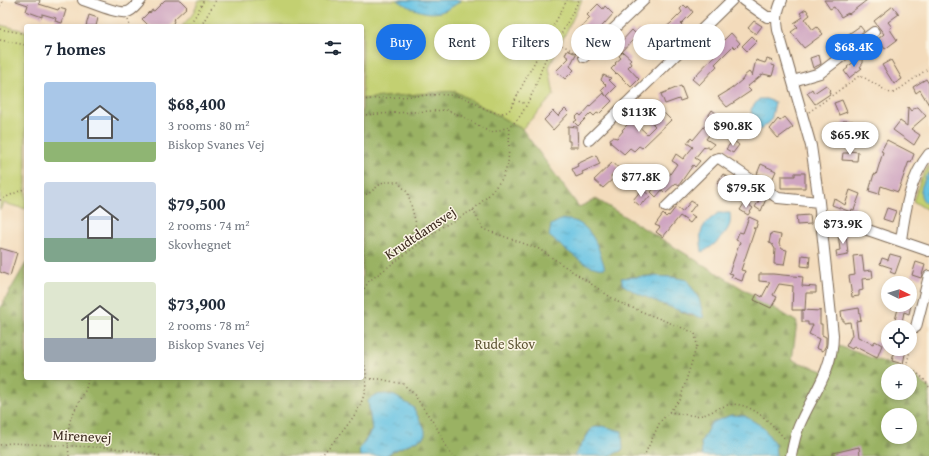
<!DOCTYPE html>
<html lang="en">
<head>
<meta charset="utf-8">
<style>
  :root { --surface:#fff; --page:#f2f2f3; --text:#1f2937; --muted:#747a83; --accent:#1a73e8 }
  body { margin:0; font-family:"Gentium Book Plus",serif; background:var(--page); color:var(--text); height:100vh; display:flex; flex-direction:column; font-size:15px; white-space:nowrap }
  * { box-sizing:border-box; margin:0 }
  p { font-size:13px; color:var(--muted) }
  .icon { flex:none; width:22px; height:22px; fill:none; stroke:currentColor; stroke-width:2; stroke-linecap:round; stroke-linejoin:round }
  .map { position:relative; flex:1; overflow:hidden }
  .details { position:absolute; left:24px; top:24px; width:340px; height:356px; display:flex; flex-direction:column; background:var(--surface); border-radius:4px; box-shadow:0 2px 6px #0003 }
  .details>* { flex:none }
  .top-card { position:absolute; left:376px; top:24px; width:380px; height:36px; display:flex; gap:8px }
  .needle { width:26px; rotate:95deg }
  .tools { position:absolute; left:881px; top:276px; display:grid; gap:8px }
  .tools a { display:grid; place-items:center; width:36px; height:36px; border-radius:50%; background:var(--surface); box-shadow:0 2px 6px #0003; font-size:20px }
  .price { position:absolute; translate:-50% -34px; padding:0 9px; border-radius:14px; background:#fff; color:#222; font-size:13px; line-height:26px; filter:drop-shadow(0 1px 2px #0008) }
  .price::after { content:''; position:absolute; left:50%; top:24px; width:12px; height:9px; margin-left:-6px; background:inherit; clip-path:polygon(0 0,100% 0,50% 100%) }
  .price.active { background:var(--accent); color:#fff }
  ul { padding:0; list-style:none }
  li { display:flex; align-items:center; gap:12px; height:100px; padding:0 20px }
  li span { display:grid; place-items:center; flex:none; width:112px; height:80px; border-radius:4px; color:#555 }
  li>.icon { margin-inline-start:auto }
  span .icon { width:48px; height:48px; fill:#fffc; stroke-width:1 }
  li b { font-size:17px }
  h2 { display:flex; justify-content:space-between; align-items:center; height:48px; padding:0 20px; font-size:17px }
  .pill { padding:0 14px; border-radius:18px; background:var(--surface); box-shadow:0 2px 6px #0003; font-size:14px; line-height:36px }
  .pill.active { background:var(--accent); color:#fff }
  .map>svg:first-child { display:block }
</style>
</head>
<body>
<div class="map">
<svg width="929" height="456" viewBox="0 0 929 456">
  <defs>
    <pattern id="forest-firs" width="22" height="20" patternUnits="userSpaceOnUse"><rect width="22" height="20" fill="#9ab263"/><path d="M5 1l3.5 6h-7zM16 11l3.5 6h-7z" fill="#7f9151"/></pattern>
    <pattern id="water-ripples" width="26" height="14" patternUnits="userSpaceOnUse"><rect width="26" height="14" fill="#66c3e4"/><path d="M2 4q2-2 4 0t4 0M15 11q2-2 4 0t4 0" fill="none" stroke="#559fb8"/></pattern>
  </defs>
  <rect width="100%" height="100%" fill="#fcf5e5"/>
  <filter id="ink" filterUnits="userSpaceOnUse"><feTurbulence type="fractalNoise" baseFrequency=".025" numOctaves="2"/><feDisplacementMap in="SourceGraphic" scale="8" xChannelSelector="R" yChannelSelector="G"/><feConvolveMatrix kernelMatrix="1 2 1 2 8 2 1 2 1" color-interpolation-filters="sRGB"/></filter>
  <filter id="wash" filterUnits="userSpaceOnUse"><feTurbulence type="fractalNoise" baseFrequency=".012" numOctaves="4" result="noise"/><feDisplacementMap in="SourceGraphic" scale="16" xChannelSelector="R" yChannelSelector="G"/><feGaussianBlur stdDeviation="0.9" result="paint"/><feColorMatrix in="noise" values="0 0 0 0 0 0 0 0 0 0 0 0 0 0 0 0 0 1.4 0 .05"/><feComposite in="paint" operator="in"/></filter>
  <g filter="url(#wash)">
    <rect width="100%" height="100%" fill="#f3dbbb"/>
    <path fill="#c3d071" stroke="#7f7d48" d="M199,0H582L549,67L554,95L522,129L454,91L362,99V26H182L192,15Z
      M0,25L26,31V209L3,203L0,210Z
      M929,165V211L913,201L920,181Z"/>
    <path fill="url(#forest-firs)" stroke="#6a6e40" fill-rule="evenodd" d="M454,91L522,129L579,207L596,199L797,322L792,360L829,373L839,346L908,371H888V393H910V372L929,388V456H776L775,444L745,416L731,415L711,423L701,442L702,456H609L623,450L592,428L574,456H385L393,451L425,437L413,407L368,401L372,430L359,450L360,456H0V308L26,263V378H362V99ZM651,276L672,277L693,317L678,310L621,278ZM888,415H910V437H888Z"/>
    <path fill="url(#water-ripples)" stroke="#507681" d="M397,0H461C439,20 420,14 397,0Z
      M759,99H766L775,102L771,121L760,130L752,122L751,109Z
      M929,173V206C919,198 919,192 924,181C925,177 926,175 929,173Z
      M718,213H730C730,216 731,220 730,223C729,232 711,249 702,252C699,229 700,227 718,213Z
      M562,219C567,220 573,220 577,222C595,231 599,251 605,268C589,272 562,246 549,236L551,225Z
      M651,276L672,277L687,280L699,299L704,318C691,316 630,293 623,284C622,282 622,280 621,278Z
      M386,394L395,396L413,407L425,430V437L393,451L385,456H360L359,450L372,430L368,401L374,395Z
      M731,415L745,416L763,427L775,444L776,456H702L701,442L711,423Z
      M602,426L622,431L623,450L609,456H574L592,428Z"/>
    <g id="blocks">
      <path fill="#cfa5c1" d="M16,0H40L39,4L58,10L59,8L66,10L62,23L55,21L56,18L42,14V17L26,11L28,5L16,1Z
        M165,0H180L187,7L173,20L174,22L170,26H149L142,19L149,12L150,13L152,10L154,11Z
        M824,0H867L849,14L848,13L841,17L834,7L830,9Z
        M598,4L603,9L605,6L613,14L596,33L598,35L585,47L574,35L590,18L587,15Z
        M684,5L687,8L688,6L693,12L681,24L688,31L682,37L674,31L662,43L653,34L658,30L660,32L671,23L682,12L680,9Z
        M893,6L899,14L888,22L892,27L890,28L891,31L897,40L885,49L878,39L884,34L874,21Z
        M806,9L810,15L805,19L813,30L817,27L823,34L804,48L791,32L798,27L794,23L803,17L800,13Z
        M89,15L98,18L96,26H86Z
        M754,21L762,26L756,34L748,28Z
        M860,26L864,31L845,46L840,40Z
        M632,30L636,34L639,30L645,35L637,44L633,40L621,53L612,44L616,40L620,43Z
        M731,33L740,43L735,48L733,46L715,64L717,66L699,85L692,79L717,53L714,50Z
        M752,36L757,41L747,51L742,46Z
        M567,50L574,53L577,52L570,66L574,70L565,79L556,71L569,58L565,55Z
        M623,52L631,59L629,61L631,64L628,67L639,79L631,87L617,73L616,74L611,69L616,64L615,63L621,58L619,56Z
        M819,55L821,64L813,68L810,58Z
        M767,59L773,61L772,65L775,66L772,76L763,74L747,87L751,91L727,107L718,97L731,89L742,80L744,77V76L749,72L752,76L756,60L765,63Z
        M858,59L863,60V63L860,67L862,68L849,78L844,71L848,68L847,67Z
        M891,60L902,79L894,84L882,65Z
        M603,75L611,78L609,80L616,87L607,96L612,101L599,114L597,113L594,116L591,113L578,126L574,122L577,120L575,118L579,114L581,116L590,106L604,93L606,96L601,90L606,85L601,80Z
        M926,79L929,84V105L920,90L916,93L913,87Z
        M826,85L830,90L829,91L830,94L815,104L807,93L812,89L814,93Z
        M681,86L686,99L680,101L679,99L665,104L661,94Z
        M842,100L847,112L839,115L834,103Z
        M908,107L911,111L916,107H918L926,116L911,129L920,135L914,145L893,130L900,121L907,126Z
        M565,109L569,113L553,130L544,120L553,111L558,116Z
        M646,110L650,113L652,111L659,118L664,113L671,120L642,148L639,146L634,151L630,148L624,154L611,143L610,139L613,137L617,138L623,131L622,130L632,120L647,134L655,126L643,114Z
        M712,110L739,131L736,136L724,127L721,130L716,126L706,139L714,144L710,149L706,146L705,148L704,147L695,158L700,161L695,167L693,165L679,185L676,183L665,193L662,190L656,197L651,192L656,186L643,173L650,167L661,179L665,175L668,177L677,164L672,161L676,154L683,159L693,147L687,143L691,138L693,140L709,121L706,119Z
        M785,117L793,127L778,138L770,129L778,119L780,121Z
        M843,121H853L852,134L862,132L864,139L844,138L843,140H836L837,131H842Z
        M568,126L577,127L578,147H570V141H568Z
        M733,140L739,145L733,153L726,149Z
        M887,140L914,154L911,162L909,161L898,192L881,186L879,194L869,191L874,174L876,175L883,152L881,151Z
        M849,151L858,152L857,161L842,160L843,153H849Z
        M596,155L600,164L582,172L583,174L576,177L572,169L578,166L577,164Z
        M613,162L619,169L611,176L613,179L603,188L594,180Z
        M761,164L776,171L772,180L757,174Z
        M795,173H805V188H781V176H795Z
        M723,174L741,185L742,183L747,187L743,193L738,189L735,193L729,189L728,191L717,183Z
        M642,189L650,196L644,203L643,202L640,206L633,200Z
        M850,190L860,194L854,210L852,209L851,212L832,205L834,198L845,205Z
        M762,196L766,199L761,211L755,207Z
        M691,201L696,204L689,213L695,217L690,223L680,216L663,237L656,232L660,227L655,225L663,214L666,217L668,215L669,216L676,207L682,212Z
        M745,202L753,208L748,215L740,210Z
        M887,208L896,211L892,222L883,219Z
        M810,215L811,224L797,225L796,216Z
        M749,217L758,221L756,228H753L755,229L741,270L745,271L742,281L731,277L733,274L729,273L740,242L736,240L739,232L743,233Z
        M771,233L781,235L779,244L782,249L787,250L784,265L774,264L775,249L772,244L769,243Z
        M838,233H846L848,255L837,257L836,251L840,250Z
        M0,248L17,253L10,276L0,272Z
        M890,254L901,257L895,274L890,272L892,268L880,264L882,258L888,260Z
        M802,255L810,256L809,267L801,266Z
        M862,255L864,271L872,270L873,278L862,279L863,290L859,291V296L852,297L849,276L855,275L853,256Z
        M916,262L925,265L921,278L912,275Z
        M759,274H773L803,277L802,286L816,287V293H806L805,310H792L793,286L779,284L773,295L777,297L771,308L754,300L757,294L762,297L770,282L759,281Z
        M899,305H911L909,314L904,312L902,322L895,320Z
        M859,308L861,320L856,321L858,337L873,344L875,341L882,345L877,358L854,346L852,349L846,346L852,335L850,322L844,323V320H842L841,311Z
        M802,310L820,311V310V324H822V335L826,337V345L823,351L816,348L819,339L809,334L813,325H808V322H802Z
        M895,349H906L903,364L892,361Z
        M859,447L860,456H833V453Z"/>
    </g>
  </g>
  <g filter="url(#ink)">
    <use href="#blocks" fill-opacity="0" stroke="#7b6855" stroke-width="1"/>
    <g fill="none" stroke-linecap="round" stroke-linejoin="round">
      <g stroke="#7b6855" stroke-width="12">
        <path id="minor" d="M83,0C93,3 117,14 127,12C133,11 137,4 141,0
          M743,0L767,17H776
          M782,0C777,11 776,18 778,30L811,146L819,202L833,335C833,371 812,395 799,426C795,435 793,446 791,456
          M584,57L644,0
          M793,81L820,73L874,32
          M589,140L732,0
          M666,207L715,159L719,158L778,198L819,202
          M820,216L830,217L929,251
          M901,240C905,211 910,177 929,154
          M916,327L929,276"/>
      </g>
      <path stroke="#7b6855" stroke-width="1.5" stroke-dasharray="1 3" stroke-linecap="butt" d="M0,6L4,0
        M128,20L130,26
        M188,26L196,15L204,0
        M201,26L216,0
        M0,29L26,34
        M0,40L26,45
        M556,44L579,0
        M362,100C379,98 397,97 414,96C430,95 445,93 461,97C477,101 492,119 509,111L567,0
        M515,100L526,104
        M809,112L859,76L865,78L890,93H894L929,68
        M362,115L446,110L464,117L491,133C499,130 509,128 516,121C522,115 529,100 533,92C538,82 546,50 555,45C561,42 572,51 577,54
        M362,195L368,194L383,182H398L408,193L416,224L409,237L406,253
        M0,200L26,188
        M473,210L483,229L539,249L618,302L695,333L697,345L680,400L660,422L644,456
        M362,292L369,281L388,267L442,227L473,210L488,196L502,179L508,164L510,126
        M914,334L906,367C916,372 924,377 929,387
        M367,379H380L403,384L413,393L437,428L446,447L452,456
        M669,412C678,413 694,417 703,415C711,413 719,407 728,405C751,400 773,425 786,440
        M0,445L10,443L114,448L162,456
        M69,456C68,446 67,432 70,421C75,406 87,394 88,378
        M321,456C346,427 378,398 362,357"/>
      <use href="#minor" stroke="#fff" stroke-width="10"/>
    </g>
  </g>
  <g text-anchor="middle" dominant-baseline="central" stroke-width="3" stroke-linejoin="round" paint-order="stroke">
    <g font-size="14" fill="#3b2a1e" stroke="#fcf5e5">
      <text transform="translate(420 233) rotate(-34)">Krudtdamsvej</text>
      <text transform="translate(82 436) rotate(3)">Mirenevej</text>
    </g>
    <g font-size="14" fill="#5d5433" stroke="#fcf5e5">
      <text x="505" y="344">Rude Skov</text>
    </g>
  </g>
</svg>
<div class="tools">
<a><svg class="needle" viewBox="-14 -14 28 28"><path d="M0-13l5 13h-10z" fill="#e53935"/><path d="M0 13l5-13h-10z" fill="#747a83"/></svg></a>
<a><svg class="icon" aria-label="locate" viewBox="0 0 24 24"><circle cx="12" cy="12" r="6"/><path d="M12 2v4M12 18v4M2 12h4M18 12h4"/></svg></a>
<a>+</a>
<a>−</a>
</div>
<b class="price active" style="left:854px;top:68px">$68.4K</b>
<b class="price" style="left:639px;top:133px">$113K</b>
<b class="price" style="left:733px;top:147px">$90.8K</b>
<b class="price" style="left:850px;top:156px">$65.9K</b>
<b class="price" style="left:641px;top:198px">$77.8K</b>
<b class="price" style="left:746px;top:209px">$79.5K</b>
<b class="price" style="left:843px;top:245px">$73.9K</b>
<div class="top-card">
<a class="pill active">Buy</a>
<a class="pill">Rent</a>
<a class="pill">Filters</a>
<a class="pill">New</a>
<a class="pill">Apartment</a>
</div>
<section class="details">
<h2>7 homes<svg class="icon" aria-label="filters" viewBox="0 0 24 24"><path d="M4 7h16M4 17h16"/><circle cx="9" cy="7" r="2"/><circle cx="15" cy="17" r="2"/></svg></h2>
<ul>
<li><span style="background:linear-gradient(#a9c7e8 75%,#8fb573 0)"><svg class="icon" aria-label="home" viewBox="0 0 24 24"><path d="M3 11l9-7 9 7M6 9v11h12V9"/></svg></span><div><b>$68,400</b><p>3 rooms · 80 m²</p><p>Biskop Svanes Vej</p></div></li>
<li><span style="background:linear-gradient(#c9d6e8 70%,#7fa58c 0)"><svg class="icon" aria-label="home" viewBox="0 0 24 24"><path d="M3 11l9-7 9 7M6 9v11h12V9"/></svg></span><div><b>$79,500</b><p>2 rooms · 74 m²</p><p>Skovhegnet</p></div></li>
<li><span style="background:linear-gradient(#dfe7d0 70%,#9aa5b1 0)"><svg class="icon" aria-label="home" viewBox="0 0 24 24"><path d="M3 11l9-7 9 7M6 9v11h12V9"/></svg></span><div><b>$73,900</b><p>2 rooms · 78 m²</p><p>Biskop Svanes Vej</p></div></li>
</ul>
</section>
</div>
</body>
</html>
